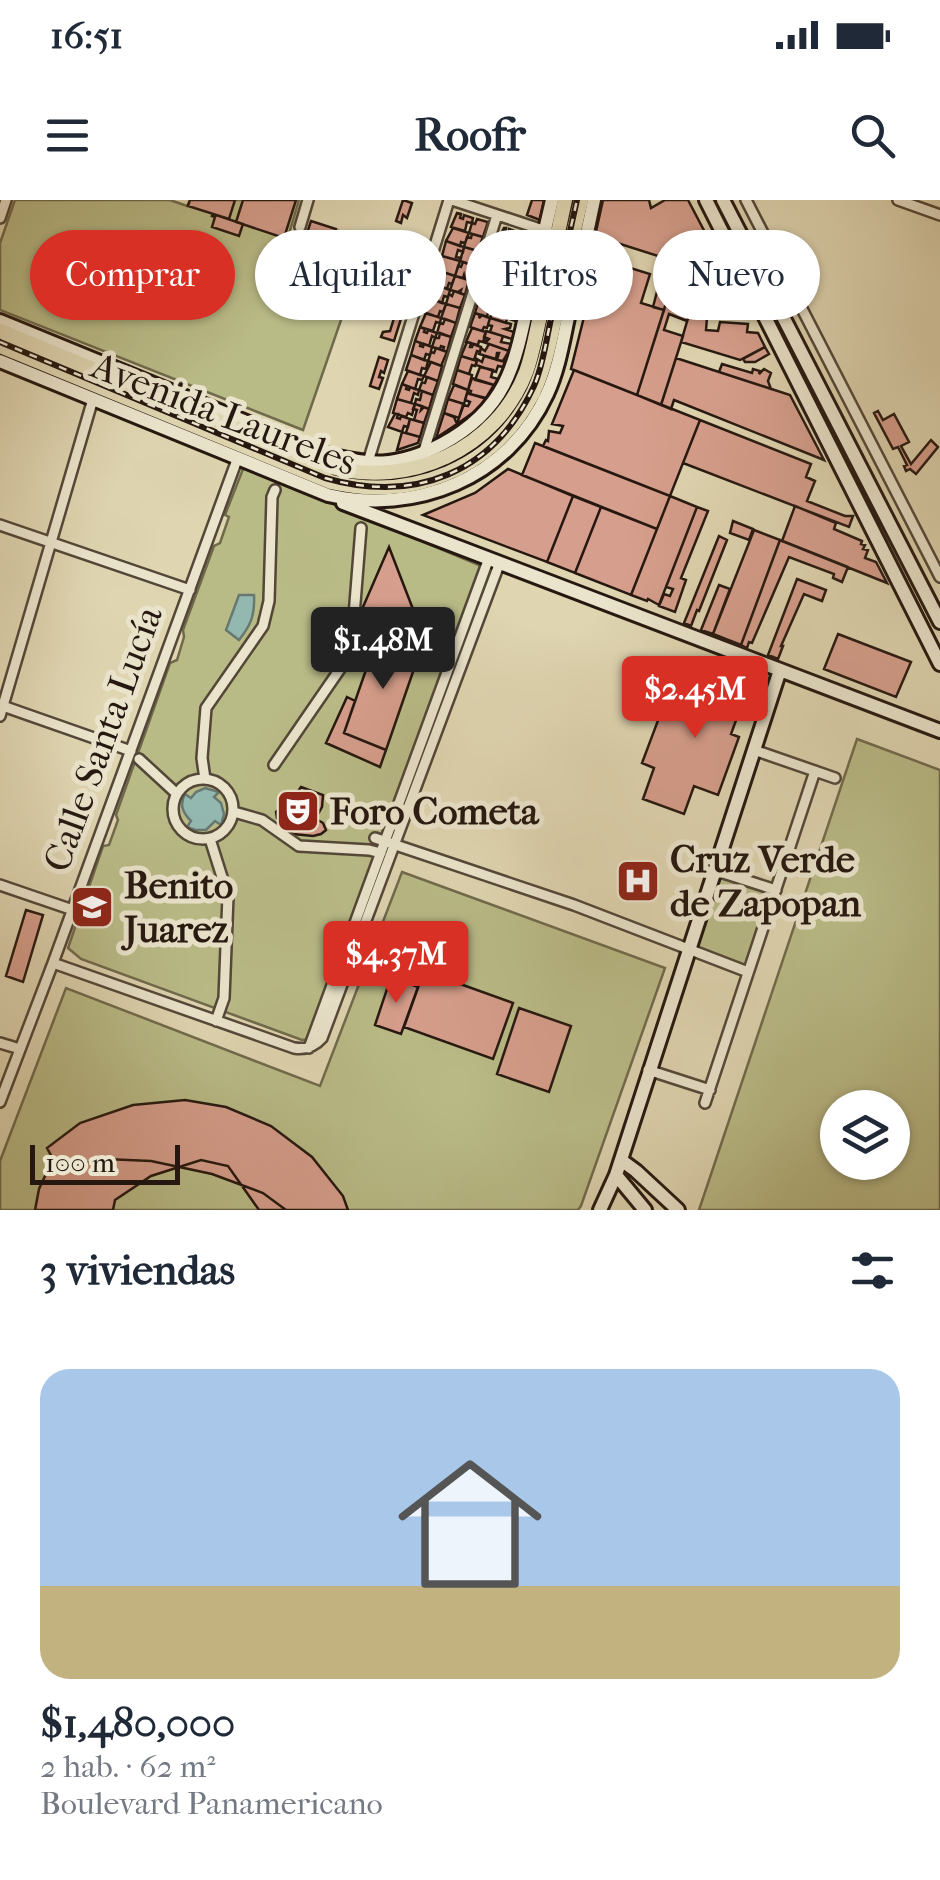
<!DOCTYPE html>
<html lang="es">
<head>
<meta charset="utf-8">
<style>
  :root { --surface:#fff; --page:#f6f6f7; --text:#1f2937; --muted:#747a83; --line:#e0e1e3; --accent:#d93025 }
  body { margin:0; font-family:"IM FELL French Canon",serif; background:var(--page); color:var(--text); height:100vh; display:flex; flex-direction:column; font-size:38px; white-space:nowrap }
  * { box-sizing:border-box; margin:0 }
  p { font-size:32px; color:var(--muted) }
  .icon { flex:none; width:55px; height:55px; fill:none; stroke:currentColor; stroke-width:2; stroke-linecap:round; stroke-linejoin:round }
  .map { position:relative; height:1010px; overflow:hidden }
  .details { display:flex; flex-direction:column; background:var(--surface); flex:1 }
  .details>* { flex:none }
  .banner { position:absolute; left:30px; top:30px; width:880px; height:90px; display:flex; gap:20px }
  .tools { position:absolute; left:820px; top:890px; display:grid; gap:20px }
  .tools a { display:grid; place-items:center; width:90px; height:90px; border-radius:50%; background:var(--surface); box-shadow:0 2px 8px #0004; font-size:50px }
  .scale { position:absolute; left:30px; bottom:25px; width:150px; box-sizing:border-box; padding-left:10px; border:5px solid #261810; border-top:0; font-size:28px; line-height:35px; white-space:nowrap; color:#261810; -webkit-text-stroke:8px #eae4cc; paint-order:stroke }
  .price { position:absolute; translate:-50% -85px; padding:0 22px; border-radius:10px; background:var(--accent); color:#fff; font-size:32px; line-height:65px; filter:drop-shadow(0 2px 5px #0008) }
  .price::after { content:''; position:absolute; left:50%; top:60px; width:30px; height:22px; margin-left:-15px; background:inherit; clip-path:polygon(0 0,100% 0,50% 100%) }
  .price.active { background:#222; color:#fff }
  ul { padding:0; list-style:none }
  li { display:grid; align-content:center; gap:20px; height:530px; padding:0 40px }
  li+li { border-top:2px solid var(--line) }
  li span { display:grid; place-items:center; height:310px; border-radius:30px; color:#555 }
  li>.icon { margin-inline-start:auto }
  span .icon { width:180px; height:180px; fill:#fffc; stroke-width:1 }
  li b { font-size:42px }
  h2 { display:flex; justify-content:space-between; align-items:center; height:120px; padding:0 40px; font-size:42px }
  .chip { padding:0 35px; border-radius:45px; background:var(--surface); box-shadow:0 2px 8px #0004; font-size:35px; line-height:90px }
  .chip.active { background:var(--accent); color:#fff }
  .status { display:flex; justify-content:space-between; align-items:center; height:70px; padding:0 50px; background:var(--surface); direction:ltr }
  .status svg { height:28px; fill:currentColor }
  header { display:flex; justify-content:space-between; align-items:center; height:130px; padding:0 40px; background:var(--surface); font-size:45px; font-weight:700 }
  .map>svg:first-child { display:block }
</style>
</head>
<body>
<div class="status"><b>16:51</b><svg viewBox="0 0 49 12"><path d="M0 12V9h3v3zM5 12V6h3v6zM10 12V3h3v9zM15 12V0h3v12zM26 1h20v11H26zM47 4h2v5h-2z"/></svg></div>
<header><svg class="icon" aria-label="menu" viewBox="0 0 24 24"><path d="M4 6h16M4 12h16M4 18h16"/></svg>Roofr<svg class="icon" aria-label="search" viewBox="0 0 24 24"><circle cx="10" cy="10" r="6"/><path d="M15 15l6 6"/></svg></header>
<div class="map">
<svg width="940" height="1010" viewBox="0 0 940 1010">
  <rect width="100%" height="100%" fill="#dfd5b1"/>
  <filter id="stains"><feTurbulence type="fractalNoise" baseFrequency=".002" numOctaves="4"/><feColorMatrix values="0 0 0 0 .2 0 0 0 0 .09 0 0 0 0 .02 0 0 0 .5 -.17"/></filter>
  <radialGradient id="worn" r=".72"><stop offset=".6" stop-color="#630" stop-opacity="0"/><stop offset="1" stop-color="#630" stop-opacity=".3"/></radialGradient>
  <path fill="#b9bb87" stroke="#706a4c" stroke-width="2.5" fill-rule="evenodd" d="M15,0H170L187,6L190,0H299L287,41L360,65L303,230L0,110V43Z
    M243,269H249L479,365L482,370L311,839L302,840L81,759L68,748L103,646L109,645L118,620L116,615L170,463L177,460L184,437L183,430L214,346L220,343L229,317L225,315Z
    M857,539L940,570V1010H699ZM838,908H892V962H838Z
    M402,672L665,768L581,1006L578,1010H0V961L66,788L320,886Z
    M718,677L768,693L745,767L693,750Z"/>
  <path fill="#93b8b0" stroke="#677870" stroke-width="2.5" d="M239,395H254C255,415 251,425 239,440L226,430Z
    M205,588L219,592L214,597L221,603L224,614L221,625L215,621L206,630H195L187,627L191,621C183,613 179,605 185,594L191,598L196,592Z"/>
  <path fill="#d69e8c" stroke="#261810" stroke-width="2.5" d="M190,0H235L229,19L188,6Z
    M243,0H296L284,38L236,22Z
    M403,0L412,3L407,18L403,15L401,23L396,21Z
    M544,0L540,20L527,15L532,0Z
    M603,0H649L651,8L665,0H688L719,59L699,69L595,36Z
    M457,13L461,14L460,18L463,19L464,15L473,18L472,23L467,22L465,31L451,27Z
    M213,14L243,24L239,36L212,27L215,17L212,16Z
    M477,19L488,22L483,37L469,33L472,23L475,24Z
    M311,21L336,29L334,36L337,37L339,31L342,32L338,43L307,33Z
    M453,28L469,33L465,43L461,42L460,46L446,41Z
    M504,28H506L505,32L508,33L509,29L517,32L514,42L511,41L509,46L497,42Z
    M522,33L534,37L531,53L513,47L515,40L519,42Z
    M472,34L483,37L478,51L464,47L467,37L471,38Z
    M306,35L348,50L350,47L356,49L353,61L347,53L345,52V59L303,44Z
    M446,41L464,47L463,52L458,50L456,57L461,58L460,61L442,56Z
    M499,42L501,43L500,46L504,47L505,44L513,47L510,56L506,55L505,60L493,56Z
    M464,47L478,51L476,66L460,61Z
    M513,47L531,53L528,67L508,61Z
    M442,56L460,61L455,76L437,70Z
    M494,56L508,61L505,71L501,69L500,74L488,70Z
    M598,58L650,74L641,103L664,110L637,195L571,169L589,97H591L593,91L590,90Z
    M508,61L512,62L511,65L514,66L515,63L528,67L525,82L518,80L519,77L516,79L504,75Z
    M463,62L474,66L468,80L465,79L464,75L463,78L455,76L458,66L461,67Z
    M411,64L418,66L411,87L404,85Z
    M437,70L455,76L452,84L449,83L447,89L433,84Z
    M488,70L494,72L493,75L495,76L496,73L504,75L499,89L484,85Z
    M504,75L525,82L522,96L514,94V89L512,93L499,89Z
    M455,76L469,80L465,95L460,93L461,90L458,92L450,90Z
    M387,80L411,87L394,141L381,137L383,132L390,131L402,92L384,86Z
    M673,81L679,83L677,89L690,93L686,106L691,107L687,121L669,114L664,130L683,136L661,205L637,195Z
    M667,83L671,84L664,110L653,107L659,84L666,86Z
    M433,84L439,86L438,89L441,90L442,87L450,90L448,97L444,96L442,103L429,98Z
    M484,85L496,88L495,92L498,93L493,103L479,99Z
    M697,88L709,96L713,97L714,94L742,102L750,118H707L706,130L718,131L720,122L748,124L747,132L758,133L765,147L740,160L681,142Z
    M454,91L465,95L460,108L446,104L449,94L452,96Z
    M509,92L522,96L518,111L495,104L496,99L506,102Z
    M429,98L446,104L443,112L440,111L438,117L424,113Z
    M479,99L495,104L492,113L488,112L487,117L475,113Z
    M446,104L460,108L456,123L441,118Z
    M495,104L518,111L516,121L507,118L506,123L490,118L492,113L496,115L498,109L494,108Z
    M426,113L441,118L440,123L436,122L433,131L420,127Z
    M475,113L480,115L479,118L482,115L490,118L487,128L484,127L482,131L470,127Z
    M490,118L511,124L510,128L505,129L514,132L512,139L490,132L492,126L488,125Z
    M445,119L456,123L451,137L437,133L440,123L443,124Z
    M420,127L425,129L424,132L427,133L428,130L437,133L435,138L432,136L429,146L415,141Z
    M472,128L486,132L483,142L479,141L478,145L466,142Z
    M486,131L503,136L501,142L511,144L509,151L483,142L484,140L487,141L489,139L484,137Z
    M440,133L451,137L447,152L443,150L444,147L441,146L440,149L432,147L435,138H439Z
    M415,141L421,143L420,146L423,147L424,144L432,147L430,155L426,154L424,160L411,155Z
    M467,142L471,143L470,147H472L473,144L481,147L480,152L477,151L474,160L461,156Z
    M489,144L509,151L503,161L497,160L499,153H497L496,159L479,154L481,148L485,151Z
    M765,147L769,154L755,162H745L743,159Z
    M436,148L447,152L441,166L428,161L431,152L434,153Z
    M411,155L428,161L426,169L422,168L420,175L406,170Z
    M461,156L477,161L475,166L472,165L469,174L457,170Z
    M484,156L505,162L503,167L498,166L496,172L476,165L477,159L482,162Z
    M379,157L388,160L384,173L381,171L379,177L383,178L379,189L370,186Z
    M676,158L790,195L824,260L674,200L671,209L661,205Z
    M431,162L442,166L438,181L424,176Z
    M722,164L752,173L753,169L760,171L759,174L764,169L771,173L768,181L771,189L719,172Z
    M480,167L493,170L491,177L498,179L494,185L475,180Z
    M457,170L472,175L468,190L453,184Z
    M574,170L700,220L670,296L543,246L546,240L548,241L549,231L560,233L563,226L552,224Z
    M408,171L424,176L422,180L418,179L415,189L402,184Z
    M427,177L438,181L433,195L419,190L422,182L425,183Z
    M472,178L494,185L486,198L470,194L471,191L468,190Z
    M402,184L407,186L406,189L409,190L410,187L419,190L418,195L414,193L411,203L397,199Z
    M454,185L468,190L464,204L448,199Z
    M422,191L433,195L429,209L415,204L416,199L420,200Z
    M467,193L487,199L473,216L470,215L457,224L463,205L468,206L470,202L465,200Z
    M397,199L415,204L412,215L408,213L406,217L393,213Z
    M448,199L464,204L459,218L444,213Z
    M415,204L422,206L421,210L424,207L429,209L424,223L414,220L417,210L413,209Z
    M878,211L883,220L894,214L909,242L901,246L911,264L931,240L938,247L916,274L910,269L906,271L904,266L907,265L898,247L893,249L874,213Z
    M444,213L454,217L457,224L436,238Z
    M395,214H398L397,218L400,219L401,216L410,219L408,227L404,226L402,232L388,227Z
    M410,219L424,223L420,237L406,233Z
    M700,220L811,264L806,277L815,281L807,301L845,316H853L849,327L683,263Z
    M402,232L420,237L418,243L397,250Z
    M535,243L670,296L657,329L522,275Z
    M508,269L573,296L547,362L423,315L475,293Z
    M573,296L601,307L575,373L547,362Z
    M670,296L697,307L659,405L648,399L647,401L631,395Z
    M795,306L836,323L834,329L862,341L861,344L865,345L863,349L868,350L865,358L876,362L887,383L782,341Z
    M601,307L657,329L631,395L575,373Z
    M697,307L708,311L681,378L686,380L675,412L659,406L664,394L670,396L673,389L666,387Z
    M733,321L753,329L749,340L730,333Z
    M754,330L780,340L741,445L713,434Z
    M719,336L727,340L699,411L697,410L691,426L684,423Z
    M780,340L848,367L842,382L833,378L834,374L789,357L752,443L749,442L747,448L741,445Z
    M389,347L421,430L424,440L375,444L363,407Z
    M797,379L826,390L822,401L804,394L781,446H783L778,459L768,455Z
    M719,385L730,389L713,434L701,430Z
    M838,434L911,462L896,497L824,469Z
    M424,440L386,550L344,533L375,444Z
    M703,464L750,482L731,534L739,537L718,595L694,586L684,614L643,599L654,568L642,563L663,507L685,515Z
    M347,497L355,501L344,533L386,550L380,567L326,543Z
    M301,587L323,595L322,607L317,616L318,620L323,623L326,630L321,634L313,636L293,634L286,629L277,618L276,612L280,608L286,609L294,604L296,594Z
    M26,710L43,715L23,782L6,776Z
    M424,771L513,803L493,859L404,827Z
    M391,777L418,787L401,834L375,825Z
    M519,808L571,826L549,892L497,874Z
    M185,900L226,907L271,926L312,957L343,996L348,1010H259L228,966L201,960L151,976L115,1000L113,1010H35L39,989L53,959L47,948L80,923L133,905Z
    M185,900L226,907L271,926L312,957L343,996L348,1010H286L263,993L212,974L151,961L105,959L63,967L53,959L47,948L80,923L133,905Z"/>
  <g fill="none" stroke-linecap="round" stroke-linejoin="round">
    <g stroke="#544738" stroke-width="14">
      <path id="street" d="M452,0L549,32
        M746,0L940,377
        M898,0L940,15
        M0,18L6,0
        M300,27L308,0
        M423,254L497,15
        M367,265L449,0
        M0,325L190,390
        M346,454L369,446
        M0,505L131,551
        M0,516L93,199
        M754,550L835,578
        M139,559L177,594
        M274,565L351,453L361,328
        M173 609a30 30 0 1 1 60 0a30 30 0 1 1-60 0Z
        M205,579L202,558L206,508L263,426L269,401L272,297L275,290
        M234,612L262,620L299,646L369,650L381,653
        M375,638L574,705L748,772
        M210,639L228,696L224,798L216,821
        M714,670L776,690
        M0,685L73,710
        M53,763L294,848C306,850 314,847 322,838L500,362
        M0,843L20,849
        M309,848L489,358
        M648,870L710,890
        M0,902L53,763L238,257
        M705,903L815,571"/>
    </g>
    <g stroke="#261810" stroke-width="18">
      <path id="secondary" d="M706,0L940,464
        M723,0L940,422
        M0,121L322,253C369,266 397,268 442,244C507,209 515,165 529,98C537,65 544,33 552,0
        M0,161L328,295C415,315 508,279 547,194C559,168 563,140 569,113C578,75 586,38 594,0
        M343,303L940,531
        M621,960L636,971L678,1010
        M616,975L645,1010
        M600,1010L616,975L780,470"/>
    </g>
    <g stroke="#261810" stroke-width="19">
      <path id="primary" d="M0,131L331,267C409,288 496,250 526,172C533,153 536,132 541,112C549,75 557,38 565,0
        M0,146L331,282C412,301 494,269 533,193C545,168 550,140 556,112C564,75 572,37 581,0"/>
    </g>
    <use href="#street" stroke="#eae4cc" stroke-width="9"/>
    <use href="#secondary" stroke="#eae4cc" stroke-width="12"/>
    <use href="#primary" stroke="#dfd5b1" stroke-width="14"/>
    <g stroke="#261810" stroke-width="6">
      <path id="rail" d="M0,142L325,278C415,304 494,273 534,186C543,166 546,141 551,119C559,80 568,40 577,0"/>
    </g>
    <use href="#rail" stroke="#eae4cc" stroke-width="2.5" stroke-dasharray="8" stroke-linecap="butt"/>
  </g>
  <defs>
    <g id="theatre-square" transform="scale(2.25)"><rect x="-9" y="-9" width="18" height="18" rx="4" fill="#8f2418" stroke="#eae4cc"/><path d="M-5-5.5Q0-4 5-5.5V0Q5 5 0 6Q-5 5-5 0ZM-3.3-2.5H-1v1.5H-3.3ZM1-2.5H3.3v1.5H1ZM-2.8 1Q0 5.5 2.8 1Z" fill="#fff"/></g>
    <g id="hospital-square" transform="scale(2.25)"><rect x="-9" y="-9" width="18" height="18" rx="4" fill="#8f2418" stroke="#eae4cc"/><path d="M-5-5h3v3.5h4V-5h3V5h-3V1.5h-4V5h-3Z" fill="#fff"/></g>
    <g id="school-square" transform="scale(2.25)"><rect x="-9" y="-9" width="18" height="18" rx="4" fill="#8f2418" stroke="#eae4cc"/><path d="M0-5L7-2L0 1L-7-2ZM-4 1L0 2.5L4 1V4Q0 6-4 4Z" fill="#fff"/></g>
  </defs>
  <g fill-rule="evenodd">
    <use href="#theatre-square" x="298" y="611"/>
    <use href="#hospital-square" x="638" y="681"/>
    <use href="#school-square" x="92" y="707"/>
  </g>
  <g text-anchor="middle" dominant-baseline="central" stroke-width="10" stroke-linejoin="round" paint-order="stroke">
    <g font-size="38" fill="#261810" stroke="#eae4cc">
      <text transform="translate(224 214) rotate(21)">Avenida Laureles</text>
      <text transform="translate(103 539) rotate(-70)">Calle Santa Lucía</text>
    </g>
    <g font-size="38" font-weight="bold" fill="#261810" stroke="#eae4cc" text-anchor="start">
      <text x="330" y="611">Foro Cometa</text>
      <text x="670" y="659">Cruz Verde<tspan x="670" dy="44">de Zapopan</tspan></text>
      <text x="124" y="685">Benito<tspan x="124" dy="44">Juarez</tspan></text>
    </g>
  </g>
  <rect width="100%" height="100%" filter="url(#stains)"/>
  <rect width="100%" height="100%" fill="url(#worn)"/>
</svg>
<div class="tools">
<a><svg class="icon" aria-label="layers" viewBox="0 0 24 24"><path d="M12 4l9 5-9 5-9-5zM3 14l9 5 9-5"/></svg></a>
</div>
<div class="scale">100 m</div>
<b class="price active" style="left:383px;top:492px">$1.48M</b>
<b class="price" style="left:695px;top:541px">$2.45M</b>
<b class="price" style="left:396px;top:806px">$4.37M</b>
<div class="banner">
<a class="chip active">Comprar</a>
<a class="chip">Alquilar</a>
<a class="chip">Filtros</a>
<a class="chip">Nuevo</a>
</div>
</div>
<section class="details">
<h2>3 viviendas<svg class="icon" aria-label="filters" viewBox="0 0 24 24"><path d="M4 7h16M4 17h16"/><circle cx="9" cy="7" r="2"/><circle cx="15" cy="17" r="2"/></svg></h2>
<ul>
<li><span style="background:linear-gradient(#a9c7e8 70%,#c2b280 0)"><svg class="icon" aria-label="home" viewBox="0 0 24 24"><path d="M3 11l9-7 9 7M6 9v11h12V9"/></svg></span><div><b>$1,480,000</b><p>2 hab. · 62 m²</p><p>Boulevard Panamericano</p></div></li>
</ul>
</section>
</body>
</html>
